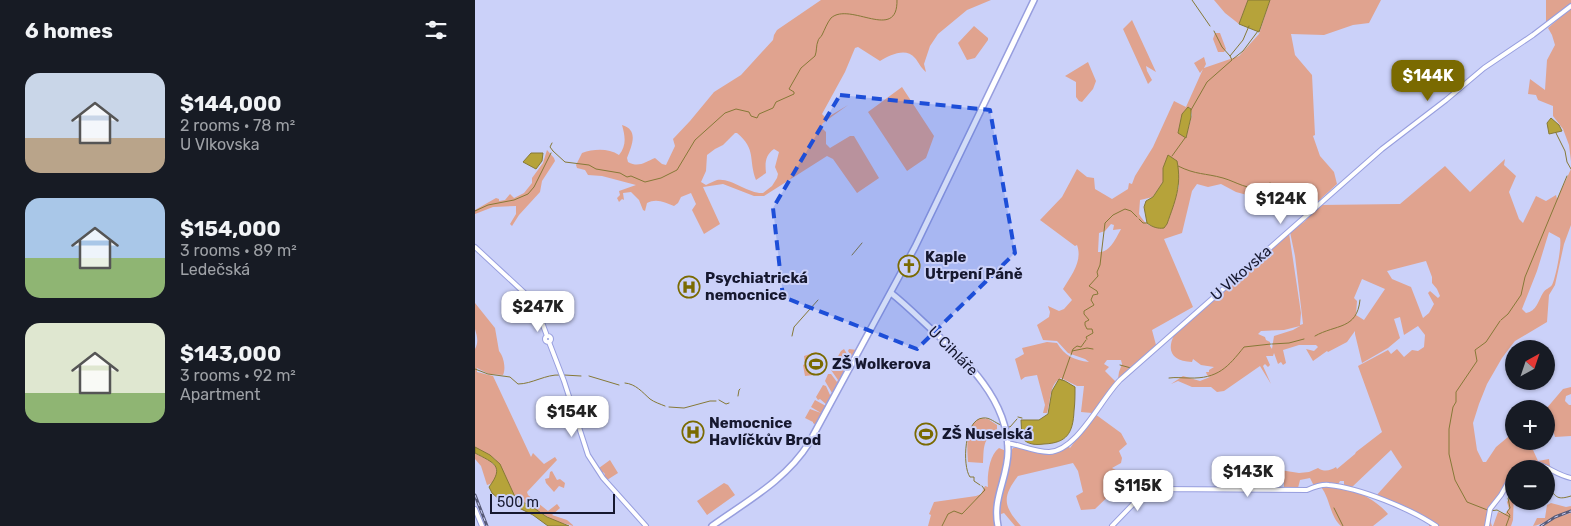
<!DOCTYPE html>
<html lang="en">
<head>
<meta charset="utf-8">
<style>
  :root { --surface:#171b24; --page:#20242c; --text:#f1f3f6; --muted:#9ea1a6; --accent:#7a6a01 }
  body { margin:0; font-family:Rubik,sans-serif; background:var(--page); color:var(--text); height:100vh; display:flex; flex-direction:column; font-size:19px; white-space:nowrap }
  * { box-sizing:border-box; margin:0 }
  p { font-size:16px; color:var(--muted) }
  .icon { flex:none; width:28px; height:28px; fill:none; stroke:currentColor; stroke-width:2; stroke-linecap:round; stroke-linejoin:round }
  .map { position:relative; flex:1; overflow:hidden }
  .drawer { display:flex; flex-direction:column; background:var(--surface); width:475px }
  .drawer>* { flex:none }
  .needle { width:32px; rotate:40deg }
  .fabs { position:absolute; left:1030px; top:340px; display:grid; gap:10px }
  .fabs a { display:grid; place-items:center; width:50px; height:50px; border-radius:50%; background:var(--surface); box-shadow:0 1px 4px #0004; font-size:25px }
  .scale { position:absolute; left:15px; bottom:12px; width:125px; box-sizing:border-box; padding-left:5px; border:2px solid #16182f; border-top:0; font-size:14px; line-height:18px; white-space:nowrap; color:#16182f; -webkit-text-stroke:4px #cbd1f9; paint-order:stroke }
  .price { position:absolute; translate:-50% -42px; padding:0 11px; border-radius:10px; background:#fff; color:#222; font-size:16px; line-height:32px; filter:drop-shadow(0 1px 2px #0008) }
  .price::after { content:''; position:absolute; left:50%; top:30px; width:15px; height:11px; margin-left:-8px; background:inherit; clip-path:polygon(0 0,100% 0,50% 100%) }
  .price.on { background:var(--accent); color:#fff }
  ul { padding:0; list-style:none }
  li { display:flex; align-items:center; gap:15px; height:125px; padding:0 25px }
  li span { display:grid; place-items:center; flex:none; width:140px; height:100px; border-radius:15px; color:#555 }
  li>.icon { margin-inline-start:auto }
  span .icon { width:60px; height:60px; fill:#fffc; stroke-width:1 }
  li b { font-size:21px }
  h2 { display:flex; justify-content:space-between; align-items:center; height:60px; padding:0 25px; font-size:21px }
  main { display:flex; flex:1; min-height:0 }
  .map>svg:first-child { display:block }
</style>
</head>
<body>
<main>
<section class="drawer">
<h2>6 homes<svg class="icon" aria-label="filters" viewBox="0 0 24 24"><path d="M4 7h16M4 17h16"/><circle cx="9" cy="7" r="2"/><circle cx="15" cy="17" r="2"/></svg></h2>
<ul>
<li><span style="background:linear-gradient(#c9d6e8 65%,#b9a48a 0)"><svg class="icon" aria-label="home" viewBox="0 0 24 24"><path d="M3 11l9-7 9 7M6 9v11h12V9"/></svg></span><div><b>$144,000</b><p>2 rooms · 78 m²</p><p>U Vlkovska</p></div></li>
<li><span style="background:linear-gradient(#a9c7e8 60%,#8fb573 0)"><svg class="icon" aria-label="home" viewBox="0 0 24 24"><path d="M3 11l9-7 9 7M6 9v11h12V9"/></svg></span><div><b>$154,000</b><p>3 rooms · 89 m²</p><p>Ledečská</p></div></li>
<li><span style="background:linear-gradient(#dfe7d0 70%,#8fb573 0)"><svg class="icon" aria-label="home" viewBox="0 0 24 24"><path d="M3 11l9-7 9 7M6 9v11h12V9"/></svg></span><div><b>$143,000</b><p>3 rooms · 92 m²</p><p>Apartment</p></div></li>
</ul>
</section>
<div class="map">
<svg width="1096" height="526" viewBox="0 0 1096 526">
  <rect width="100%" height="100%" fill="#cbd1f9"/>
  <path fill="#e0a38f" fill-rule="evenodd" d="M346,0H516L492,10L463,34L455,46L449,64L451,72C446,68 444,63 440,58C431,47 415,55 405,61L383,47L380,48L370,72L347,114L350,117H353L373,105L348,123L346,127L351,132V144L355,148L375,136H379L404,178L382,193L358,159L352,156L289,196H279L248,184L228,187L245,224L229,234L217,210L221,204L216,193L206,197L203,203L199,206C190,202 181,198 172,203L170,211L168,210L164,200L156,192L148,193L149,200L147,199L144,202L142,198L145,195L144,191L161,185L127,176L113,175L110,170L102,168L101,165L107,153C119,149 133,148 144,155C152,145 150,136 147,125C164,130 157,145 152,158L153,162C164,168 170,162 180,158L187,164L191,165L200,146L198,139L215,121L239,92L266,75L298,40L299,35L302,30ZM260,133H262C282,150 273,159 281,180L291,173C290,164 290,155 299,149L304,152L300,167L303,174L302,178L297,186L288,193C274,194 255,177 242,180C239,181 235,183 231,185L226,182L231,171L232,155L240,149L248,145Z
    M739,0H773L764,24L750,13Z
    M795,0H906L894,23L878,25L849,35L816,34L820,55L837,75L840,135L838,136L845,156L859,172L862,184L840,204L805,194L802,190L795,196L786,199V201L781,200L783,198L761,192L746,184L733,187L722,184L717,191L707,233L689,239L718,307L677,330L681,345L643,379L644,372L647,364L646,360H632L629,364L634,367L630,371L641,382L617,413L606,412L609,386H602L586,378C574,384 576,401 572,413H568L570,405L562,375L550,377L546,380L540,359L549,354L547,348L572,342L582,343C590,356 599,360 614,362L610,359L593,353L582,341L568,340L562,325L574,317L575,312L573,306L584,311L589,309L597,300L588,289C596,276 608,261 602,245L600,246L565,220L587,197L602,169L612,177L619,178L620,189L637,199L653,189L654,183L657,184L660,176L678,147L699,101L711,107L728,69L725,73L719,63L729,57L731,64L729,68L764,56L784,34ZM715,107L717,115L711,138L703,132C707,122 705,113 715,107ZM692,161L702,164L704,186L692,224C676,228 673,228 664,214L665,200L678,197L679,195L688,182V168ZM636,224L639,225L638,230L646,229C641,238 635,253 623,252L624,233L630,231Z
    M1071,0H1096V5L1071,24Z
    M1096,8V161L1094,145L1088,129L1078,116V106L1063,100L1061,95L1053,94L1055,79L1070,90L1072,60L1080,45L1077,35L1073,28Z
    M657,20L681,72L671,66L672,71L677,80L673,84L648,29Z
    M499,26L513,38V40L500,58L492,60L483,43Z
    M740,33H745L751,49L749,52H743L738,39Z
    M613,62L621,81L618,89L607,102L604,101L601,97V82L590,76Z
    M427,87L459,136L451,158L432,171L393,112Z
    M72,150L79,158L80,161L67,181L65,192L44,215L37,226L35,224L41,214V206L18,207L0,214V210L21,198L24,199V201L30,200L35,194L39,198L49,193L57,183V178L68,163Z
    M1030,159L1029,165L1041,176L1034,192L1044,219L1048,223L1061,196L1071,201L1081,195L1082,199L1096,169V225L1089,244L1080,285L1074,295L1072,322L1040,341L1036,346L1027,358L1012,384L1004,404L998,423L1002,450L1008,462H1011L1021,447L1039,432V441H1054L1063,461L1074,459L1076,473C1059,459 1056,469 1039,469C1039,478 1033,491 1027,498C1020,508 1012,513 1017,526H954V524L958,522L946,514L900,497L927,467L916,450L876,488L869,486V481H865L862,486H839L835,478L825,480L823,488H809V476L804,475L803,472L805,470L824,473L834,472L843,468C849,472 855,471 861,467L862,469L880,454L881,452L907,432L883,366L913,350L916,354L922,349L929,357L937,350L943,351L949,347L950,335L943,326L929,335L925,317L919,319L925,338L913,348L887,363L880,334V331L872,342L853,352L852,351L838,361L831,349L839,351L843,347L841,345H824L808,350L811,363L808,365L806,362L803,364L799,353L798,356H791L795,365L793,367L790,364L788,366L796,384L785,366L749,391L742,392L736,387H717L703,381L696,384L708,376L725,381L735,377L732,375L731,372H734V370L739,367L726,365L718,359L717,362C698,361 691,352 699,335L814,233L826,313L825,325L828,324L820,256L815,232L829,222L845,205L925,204L970,166L995,192ZM1074,232L1085,238C1087,245 1081,277 1077,285C1075,288 1070,289 1068,293C1063,301 1062,311 1051,313L1047,309L1062,271ZM951,261L957,277V283L962,289L965,296L963,298L955,291L953,293L959,304L954,313L948,318L936,287L917,279L912,271ZM887,279L910,289L889,320L881,315L882,301L879,298ZM825,326L818,330L799,336L797,349L795,346V342L791,340L790,337L783,334L786,331L809,330Z
    M0,303L20,328L24,351C29,357 31,369 28,375L14,374L2,368V372L18,376L56,457L58,453L69,464L80,457L82,460L52,492L53,495L73,511L82,504L85,508L77,515L92,520L99,526L79,521L56,506L41,499L20,459L0,447V349C4,341 2,337 0,329C0,322 0,311 0,303Z
    M369,349L375,359L377,357L373,351L374,349L382,350L352,405L345,399L343,400L341,397L348,385L351,386L355,395L357,393L350,381L353,374H356L362,382L363,380L356,370L361,362H363L368,371L370,369L362,358L366,351Z
    M341,352L345,356L348,370L344,374L339,373V375L330,376L328,365L330,364L329,356Z
    M1096,387V394L1091,396L1090,401L1094,405H1096V436L1080,437L1077,427L1071,430V409L1088,389Z
    M340,400L351,406L341,425L338,423V422L330,418L335,409L346,413L336,407Z
    M620,414L646,433L652,444L644,451L647,458L646,463L637,468L661,481L643,487L620,509L606,510L601,496L608,492L603,471L598,463L543,476C527,497 528,506 546,526H540L529,513L526,514V525C518,511 531,471 534,454L538,448C557,446 574,458 593,446L595,448Z
    M505,418L513,419L522,425V432L519,436C507,437 509,453 508,463L493,462C492,447 490,426 505,418Z
    M524,448L531,451L530,465L520,502L522,526H453L456,515L454,514L459,502L501,496L506,494L510,486L513,487C512,476 514,455 524,448Z
    M0,453L15,461L21,467L22,475L18,483L12,485L6,466L0,459Z
    M135,460L143,473L132,480L129,476L130,474L128,472L127,473L124,468Z
    M77,471L82,480L85,479L90,483L89,488L84,486L79,492L71,483L70,479L74,478L75,472Z
    M249,483L253,485L260,495L232,515L222,501Z
    M846,487C868,482 899,497 913,514L898,526H866C855,517 855,498 846,487Z
    M1039,491L1038,520L1036,526H1018L1023,512L1030,514L1034,509L1032,502Z
    M1076,503L1091,507L1096,506V510C1085,513 1065,526 1058,526L1062,518H1070L1072,505Z
    M1096,513V526H1068L1080,518Z"/>
  <path fill="#b6a33a" stroke="#867937" d="M773,0H795L784,32L764,24Z
    M713,107L716,109V117L711,138L703,133L707,114Z
    M1076,118L1084,125L1087,131L1074,134L1072,123Z
    M56,153H68L67,161L61,169L48,162Z
    M693,155L702,161C707,186 700,201 692,224L689,228C683,229 677,227 672,223L669,207L671,201L678,197L688,182V168Z
    M584,379L590,381L600,387C600,395 600,403 599,411C598,433 592,443 569,444C561,445 553,445 547,438L546,420H564L573,414L577,391Z
    M0,447L15,455L25,464L41,499L56,506L72,517L94,526H73L58,515L34,503L25,500L17,493L14,487C30,466 19,463 0,453Z"/>
  <g fill="none" stroke-linecap="round" stroke-linejoin="round">
    <path stroke="#867937" stroke-width="1" d="M717,0L735,26
      M739,31L747,47L755,56
      M758,59L768,51L783,31
      M716,110L732,82L757,60L755,56L768,40L774,26
      M1081,133L1090,151L1092,162L1096,169
      M77,143L75,147L78,151
      M78,151L90,162L114,165L121,169L145,173L152,177L156,176L170,182L186,178L202,170L220,140L250,113L261,109L274,112L276,116L282,118L284,114L298,108L301,102L319,94V92L314,89L326,68L340,56C342,51 341,45 343,41C343,39 346,37 347,35C350,29 352,23 356,18C375,1 423,43 422,0
      M697,156L710,138
      M703,166C721,175 730,173 748,178C762,182 773,191 789,187L794,191L840,203
      M790,186L795,183
      M0,211L13,205L39,200L53,194L59,187L76,153
      M664,219L668,223H672
      M377,255L387,243
      M1026,320L1033,314L1046,295L1050,277L1092,176
      M1025,321L1011,342L1000,350L1002,361L981,392V402L978,407L974,429V454L980,480L992,502L1015,511L1022,510L1035,517
      M317,336L319,327L343,300
      M840,336C861,324 882,330 885,300
      M612,339L611,337L618,333L617,329H612L610,325V322L614,320L609,314V311L619,305L616,300L618,295L623,294L622,291L614,286L623,276L622,272L625,265L630,223L638,215L650,209L656,211L662,217
      M797,344L814,343L829,339
      M597,351L612,348L618,349
      M596,355L598,349L602,346L606,347L611,340
      M645,365L656,368
      M0,369L13,374L35,377L43,384C57,384 71,374 85,375
      M89,375L106,376
      M114,376L144,385
      M694,378C701,377 707,378 714,378C743,379 753,367 769,347L796,344
      M587,380L595,357
      M150,383C161,384 167,392 175,399C179,402 185,404 190,406
      M263,396L264,390L265,389
      M244,400L251,404L254,403
      M194,407L209,408L235,401H241
      M543,417L547,418
      M531,426L535,427L542,419
      M505,485L499,481V477H495C487,466 489,419 508,418C515,417 520,423 526,425
      M1071,489L1074,487C1081,498 1083,500 1096,496
      M859,508L868,526
      M467,526L473,514L479,511L487,514L510,490L507,486
      M1031,526L1035,515L1032,512L1035,508L1033,498L1039,494"/>
    <g stroke="#979ede" stroke-width="6">
      <path id="secondary" d="M0,247L55,298L61,306L72,336
        M70 339a3 3 0 1 1 6 0a3 3 0 1 1-6 0Z
        M74,342L89,381L113,455L128,478L171,526
        M532,443C546,445 559,452 574,452C602,451 626,399 645,380L907,149L971,100L1009,68L1058,35L1096,6
        M1042,469C1063,454 1075,474 1096,478
        M0,509L7,526
        M637,526L664,498L683,489L832,490C839,487 847,484 854,485C885,488 936,509 961,526
        M1012,526L1015,509L1026,495L1039,472"/>
    </g>
    <g stroke="#979ede" stroke-width="8">
      <path id="primary" d="M416,293C430,304 443,317 456,329C491,361 533,399 533,451C533,478 517,498 523,526
        M237,526C272,501 311,480 334,443L440,247L559,0"/>
    </g>
    <use href="#secondary" stroke="#fff" stroke-width="4"/>
    <use href="#primary" stroke="#fff" stroke-width="5"/>
    <g stroke="#575a77" stroke-width="3">
      <path id="rail" d="M0,495L12,526
        M1066,526L1080,517L1096,511"/>
    </g>
    <use href="#rail" stroke="#cbd1f9" stroke-width="1" stroke-dasharray="4" stroke-linecap="butt"/>
  </g>
  <path fill="#1d4ed8" fill-opacity="0.2" stroke="#1d4ed8" stroke-width="4" stroke-dasharray="10 6" stroke-linejoin="round" d="M365,95L515,110L540,253L442,349L308,297L298,208Z"/>
  <defs>
    <g id="church-ring" transform="scale(1.125)"><circle r="9.5" fill="#cbd1f9" stroke="#7a6a01" stroke-width="1.5"/><path d="M-1.2-6h2.4v3.5h3.3v2.4h-3.3V6h-2.4V-.1h-3.3v-2.4h3.3Z" fill="#7a6a01"/></g>
    <g id="hospital-ring" transform="scale(1.125)"><circle r="9.5" fill="#cbd1f9" stroke="#7a6a01" stroke-width="1.5"/><path d="M-5-5h3v3.5h4V-5h3V5h-3V1.5h-4V5h-3Z" fill="#7a6a01"/></g>
    <g id="stadium-ring" transform="scale(1.125)"><circle r="9.5" fill="#cbd1f9" stroke="#7a6a01" stroke-width="1.5"/><path d="M0-5a6.5 5 0 1 0 0 10a6.5 5 0 1 0 0-10ZM-3.5-1.8h7v3.6h-7Z" fill="#7a6a01"/></g>
  </defs>
  <g fill-rule="evenodd">
    <use href="#church-ring" x="434" y="266"/>
    <use href="#hospital-ring" x="214" y="287"/>
    <use href="#stadium-ring" x="341" y="364"/>
    <use href="#hospital-ring" x="218" y="432"/>
    <use href="#stadium-ring" x="451" y="434"/>
  </g>
  <g text-anchor="middle" dominant-baseline="central" stroke-width="4" stroke-linejoin="round" paint-order="stroke">
    <g font-size="15" font-weight="bold" fill="#16182f" stroke="#cbd1f9" text-anchor="start">
      <text x="450" y="257">Kaple<tspan x="450" dy="17">Utrpení Páně</tspan></text>
      <text x="230" y="278">Psychiatrická<tspan x="230" dy="17">nemocnice</tspan></text>
      <text x="357" y="364">ZŠ Wolkerova</text>
      <text x="234" y="423">Nemocnice<tspan x="234" dy="17">Havlíčkův Brod</tspan></text>
      <text x="467" y="434">ZŠ Nuselská</text>
    </g>
    <g font-size="15" fill="#16182f" stroke="#cbd1f9">
      <text transform="translate(766 273) rotate(-41)">U Vlkovska</text>
      <text transform="translate(478 351) rotate(45)">U Cihláře</text>
    </g>
  </g>
</svg>
<div class="fabs">
<a><svg class="needle" viewBox="-14 -14 28 28"><path d="M0-13l5 13h-10z" fill="#e53935"/><path d="M0 13l5-13h-10z" fill="#9ea1a6"/></svg></a>
<a>+</a>
<a>−</a>
</div>
<div class="scale">500 m</div>
<b class="price on" style="left:953px;top:102px">$144K</b>
<b class="price" style="left:806px;top:225px">$124K</b>
<b class="price" style="left:63px;top:333px">$247K</b>
<b class="price" style="left:97px;top:438px">$154K</b>
<b class="price" style="left:773px;top:498px">$143K</b>
<b class="price" style="left:663px;top:512px">$115K</b>
</div>
</main>
</body>
</html>
